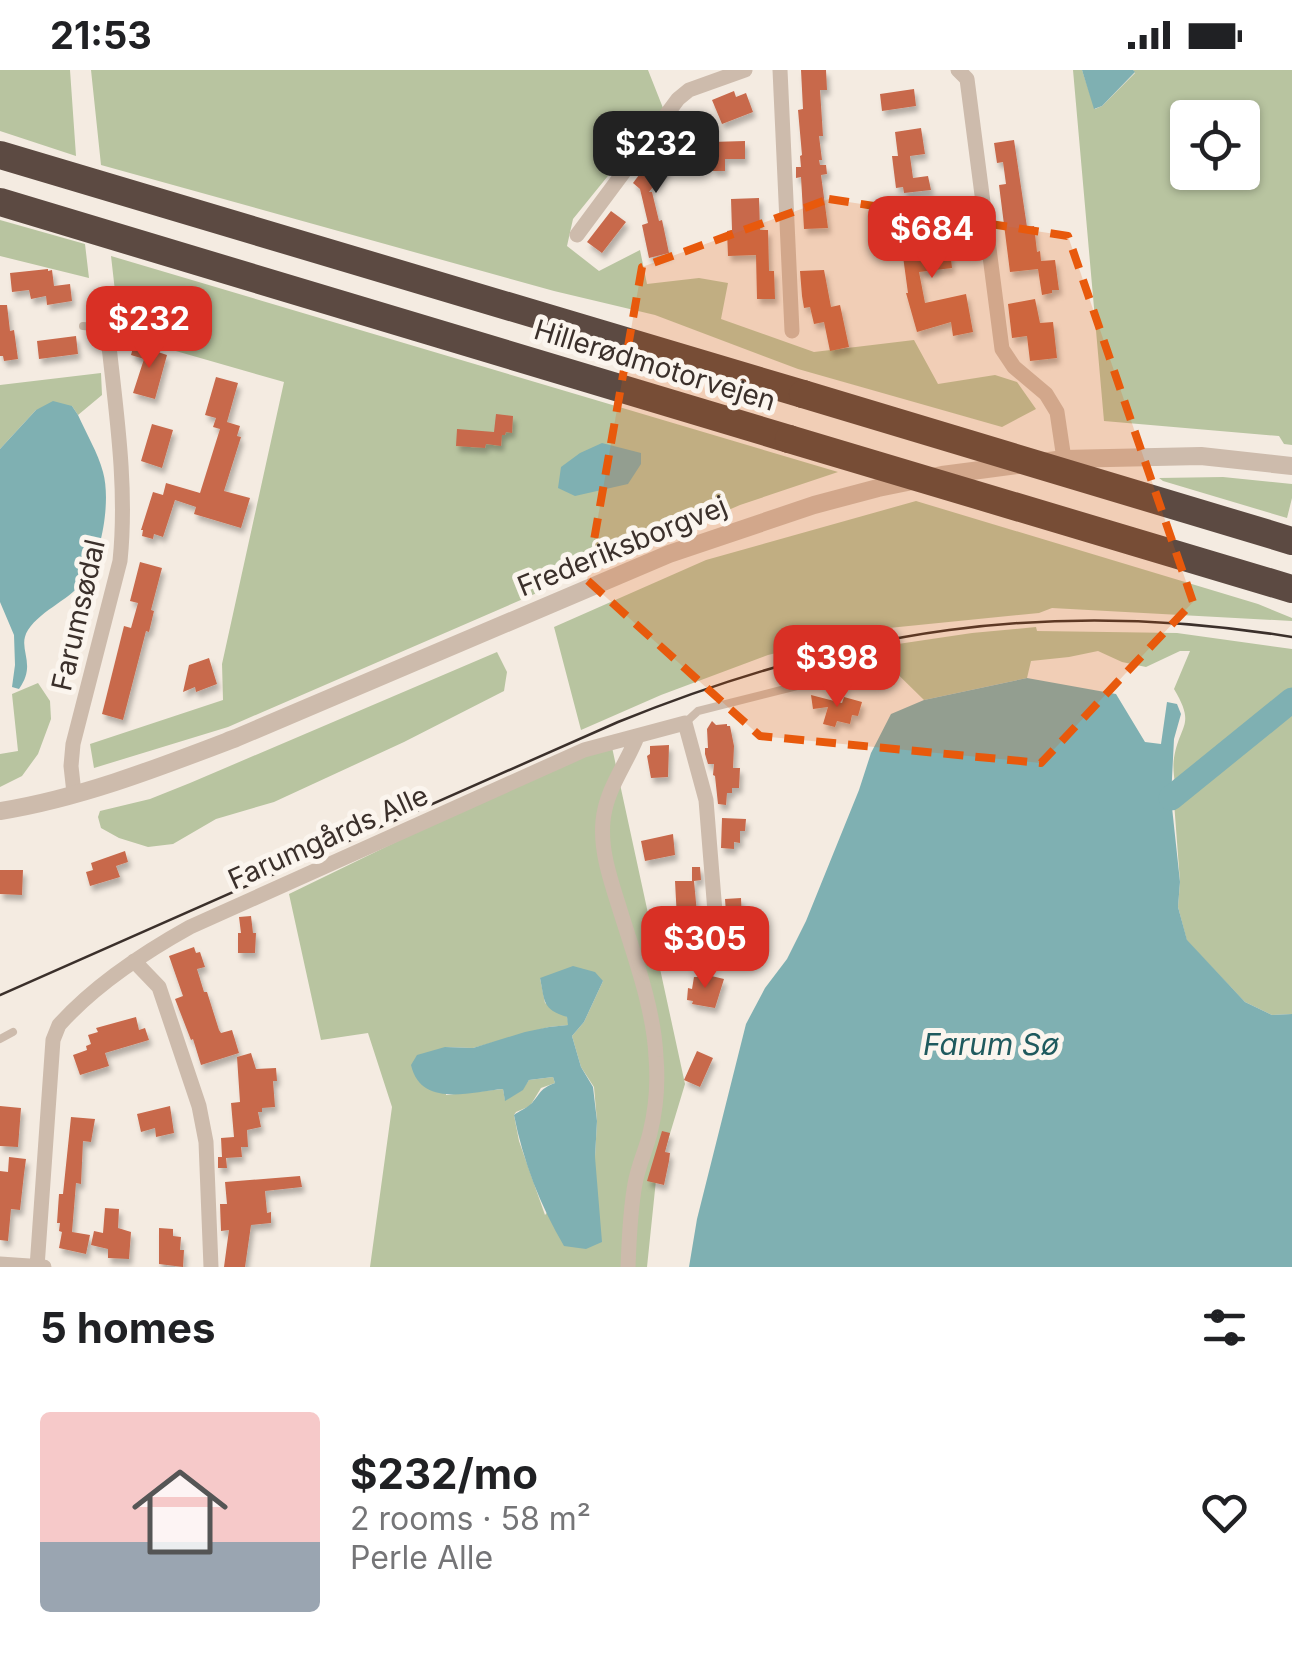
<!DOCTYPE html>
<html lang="en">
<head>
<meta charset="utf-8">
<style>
  :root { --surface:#fff; --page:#f6f6f6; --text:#202124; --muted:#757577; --line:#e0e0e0; --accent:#d93025 }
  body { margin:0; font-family:Inter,sans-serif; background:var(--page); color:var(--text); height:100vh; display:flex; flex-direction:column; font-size:38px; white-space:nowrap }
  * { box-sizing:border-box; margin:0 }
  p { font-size:32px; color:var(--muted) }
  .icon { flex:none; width:55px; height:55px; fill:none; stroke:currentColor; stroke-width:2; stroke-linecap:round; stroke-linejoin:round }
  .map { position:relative; height:1197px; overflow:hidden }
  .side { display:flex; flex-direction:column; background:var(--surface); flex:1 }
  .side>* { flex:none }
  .fabs { position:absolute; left:1170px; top:30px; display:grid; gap:20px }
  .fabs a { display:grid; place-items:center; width:90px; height:90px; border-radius:10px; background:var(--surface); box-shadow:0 2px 8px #0004; font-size:50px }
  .price { position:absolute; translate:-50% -85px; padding:0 22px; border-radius:20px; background:var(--accent); color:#fff; font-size:32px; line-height:65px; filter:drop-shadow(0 2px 5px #0008) }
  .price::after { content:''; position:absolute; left:50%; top:60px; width:30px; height:22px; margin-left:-15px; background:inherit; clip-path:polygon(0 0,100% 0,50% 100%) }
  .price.on { background:#222; color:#fff }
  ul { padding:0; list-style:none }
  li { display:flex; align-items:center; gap:30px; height:250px; padding:0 40px }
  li+li { border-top:2px solid var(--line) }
  li span { display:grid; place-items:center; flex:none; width:280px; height:200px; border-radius:10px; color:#555 }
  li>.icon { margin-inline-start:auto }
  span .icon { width:120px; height:120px; fill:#fffc; stroke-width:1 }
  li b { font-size:42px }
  h2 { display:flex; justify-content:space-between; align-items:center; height:120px; padding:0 40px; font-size:42px }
  .status { display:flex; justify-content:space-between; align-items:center; height:70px; padding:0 50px; background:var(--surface); direction:ltr }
  .status svg { height:28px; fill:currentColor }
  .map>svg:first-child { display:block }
</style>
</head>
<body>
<div class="status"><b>21:53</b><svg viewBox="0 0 49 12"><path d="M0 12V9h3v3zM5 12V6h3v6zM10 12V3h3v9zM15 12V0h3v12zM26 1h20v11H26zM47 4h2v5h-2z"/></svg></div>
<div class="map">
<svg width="1292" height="1197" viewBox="0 0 1292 1197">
  <defs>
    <filter id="shadow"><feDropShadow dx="3" dy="5.5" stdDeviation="2.5" flood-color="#0004"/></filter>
  </defs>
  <rect width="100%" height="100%" fill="#f4ebe1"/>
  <path fill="#b8c4a0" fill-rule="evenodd" d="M0,0H70L76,86L0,61Z
    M91,0H648L663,38L573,149L567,176L599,201L640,180L647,214L699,208L728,213L721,249L814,282L914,270L938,314L995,305L1017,312L1036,339L1002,357L798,299L655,245L554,221L101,95Z
    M1073,0H1082L1095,39L1102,36L1135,3L1133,0H1292V375L1284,374L1279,366L1104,351ZM1188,48H1242V102H1188Z
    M0,150L85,174L89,208L0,186Z
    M111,186L838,402L740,435L228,657L94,698L90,674L223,630L222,594L284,312L120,265Z
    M101,303L102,325L78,345L72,336L36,340L0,379V315Z
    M1223,407L1292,414V428L1287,448L1163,411L1159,408Z
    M916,431L1258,534L1292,548V551L1052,538L1039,543L869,560L768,585L661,625L581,660L554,557L706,490Z
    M1036,557L1037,561L1177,563L1292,579V944L1272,945L1245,932L1187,871L1178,837L1180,812L1174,732L1177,730C1176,717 1172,701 1174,688C1180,653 1196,656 1174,619L1190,581H1180L1146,597L1122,592L1098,581L1069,587L1031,591L1027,608L924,630L871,578L972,563Z
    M497,582L507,602L504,621L404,672L274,732L216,749L173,774L148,777L119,768L101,758L98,747L100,741L150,729L190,713Z
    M38,613L50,631L51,649L38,684L22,706L0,717V684L18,681L12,624Z
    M610,668L685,1014L656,1110L647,1197H370L392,1037L368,963L321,970L289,824ZM540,908L603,911L584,952L572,966L581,997L594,1017L597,1051L595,1087L545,1145L519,1071L514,1045L516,1042L530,1036L541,1018L555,1013L553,1007L529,1010L522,1020L505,1030L503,1019L446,1025L445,977L473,978L549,957L569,955L567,947L545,933Z"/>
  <path fill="#7fb0b2" d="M1082,0H1133L1135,2L1102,36L1094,39Z
    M53,331L72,336L78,345C86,363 98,383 103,402C111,431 102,482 86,508C72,529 42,539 28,560C16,579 38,593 19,619L12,617L15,595L14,565L0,532V379L36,340Z
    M602,373L641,383V394L628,414L575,426L558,418L561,397L580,383Z
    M1027,608L1116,624L1145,672L1161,674L1167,632L1177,634L1181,644L1174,669L1171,728L1180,812L1178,837L1187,870L1245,932L1272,945L1292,944V1197H689L697,1149L746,954L765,918L787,889L806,851L859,720L871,683L891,644L924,630Z
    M573,896L595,902L603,911L584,952L572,966L581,997L593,1017L597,1051L595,1087L602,1172L586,1179L564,1176C540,1135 523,1091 514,1045C519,1041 527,1038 532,1033C542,1021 540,1019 555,1013L553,1007L529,1010L523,1020L505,1031L503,1019C470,1022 421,1038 411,995L417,985L445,977L473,978L525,962L549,957L568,955L567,947C542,939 545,932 540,908Z"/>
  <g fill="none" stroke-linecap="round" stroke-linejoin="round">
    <path stroke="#7fb0b2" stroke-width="25" d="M1171,728L1292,630"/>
  </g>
  <path fill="#c8694b" filter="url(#shadow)" d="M801,0H826L827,20H820L823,66H819L822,90H819L820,95H826L827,104L821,105L828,158L804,159L801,107L796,108V97H801L800,86L802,85L798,40L803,39Z
    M914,19L916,36L882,41L880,24Z
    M734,21L736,27L746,23L753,42L722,54L712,30Z
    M921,58L925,84L910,86L913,108L928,106L931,120L904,123L903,117L896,118L892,86H898L895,62Z
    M1014,70L1027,157L1034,156L1037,182L1040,181L1041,191L1055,190L1059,220H1052V223L1042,225L1038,199L1010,202L999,115L1006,114L1003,92L997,93L994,73Z
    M745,71V89H725V101H713L711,72Z
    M663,73H688L649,122H652L659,151L662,150L669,183L649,188L642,155L648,153L640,119L633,113Z
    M759,128L760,160H768L769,201H774L775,229H757L756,185L728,186L727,161L732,160L731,129Z
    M611,141L626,152L602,183L587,172Z
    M934,146L939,182L950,180L952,198L919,202L925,233L966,224L973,262L953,266L951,252L917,262L906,223H908L902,179L913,178L909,149Z
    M48,199V201L52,200L54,216L70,214L72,231L47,235L46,226L31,229L29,220L12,222L10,203Z
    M824,200L831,237L840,235L849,277L830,281L824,252L814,254L810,237L804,238L802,226L800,201Z
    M1035,229L1040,253L1053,252L1057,288L1030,291L1027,266L1012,268L1008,234Z
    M0,235H7L10,261L14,260L18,289L4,291L3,286H0Z
    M76,266L78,284L39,289L37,271Z
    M134,274L167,285L155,329L133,323L144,289L131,285Z
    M216,307L238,313L227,352L240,356L237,366L241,367L224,421L250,428L241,458L194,444L196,437L175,430L163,467L154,464L153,469L142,466L143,460H141L153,422L163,425L166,413L200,423L220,359L213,357L216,348L205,345Z
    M496,344L513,346L512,363L506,362L505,365H502L501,376L486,374L485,378L456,376L457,359L494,362Z
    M152,354L173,360L162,398L141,391Z
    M140,492L162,498L151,540L154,541L149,562L146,561L123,650L102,644L124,556L131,558L138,533L130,531Z
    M209,588L217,614L196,622L195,617L183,622L189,595Z
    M811,625L842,633L844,627L862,632L858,646L852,645L850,654L837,651L835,657L823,654L828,637L813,639Z
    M712,651L716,655L727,654V656H730L734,676L733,698H740L739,718H732V723H727L726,735L718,734L715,706L713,705L714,694H708L705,684V678H708L707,659Z
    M669,675L668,707L651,708L647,686L650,684V676Z
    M722,748L746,749L745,761H740V773L734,772V779L721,778Z
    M673,764L675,785L645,791L641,771Z
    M125,781L128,792L116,796L120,807L90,816L86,802L93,800L91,793Z
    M692,797H700L701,810L694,811L698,854L704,852L706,869L712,877L710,888L698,885L701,864L682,867L677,849L675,811H692Z
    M0,800H23L22,825L0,824Z
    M741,828L742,848H738L736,852L737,870L728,871L725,829Z
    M251,846L253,863H256L255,883H238V863H241L239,847Z
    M194,877L196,883L200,882L205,897L197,899L204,922H207L219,960L221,963L232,960L239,983L201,995L193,969L191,970L175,929L183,926L169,886Z
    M699,903L724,909L715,938L692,934L693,931L687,930L688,918L692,919L694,907H698Z
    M136,947L139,960L145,958L149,970L105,983L109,996L80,1005L73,985L87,980L86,976L91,974L88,965L98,962L96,958Z
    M697,981L713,988L700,1017L684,1010Z
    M251,983L256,999L276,998L277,1011H273L275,1037L262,1038V1042H258L261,1057L247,1060L248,1077H241L242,1087L226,1088L227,1098H218V1087H222L221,1068L234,1067L231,1033L240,1032L237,987Z
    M0,1036L21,1038L18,1077L0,1076Z
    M170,1036L174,1063L156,1067L155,1058L141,1062L137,1044Z
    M71,1047L95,1049L91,1072L83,1071L81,1114L76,1113L72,1162L90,1165L86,1184L59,1178L62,1162L59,1161L60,1153H57L59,1124H63Z
    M662,1061L670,1063L665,1082L670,1083L669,1091L664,1115L647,1111Z
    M9,1087L26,1089L24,1104L20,1140L11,1139L8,1171L0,1170V1101L8,1102Z
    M300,1106L302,1117L265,1121L267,1143L271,1142V1153L251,1155L245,1197H224L229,1160L221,1161L220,1134H227L225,1112Z
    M105,1138L119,1139L118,1158L131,1162L129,1189L108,1188V1179L91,1175L94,1161L103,1163Z
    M159,1158L173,1159V1166L181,1167L180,1180H184L183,1197L159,1194Z"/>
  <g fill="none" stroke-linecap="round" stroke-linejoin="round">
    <path stroke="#cdbbac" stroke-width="8" d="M83,256L107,258
      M685,653L698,641L797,616L873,608
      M0,969L13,962"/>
    <path stroke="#cdbbac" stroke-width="15" d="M780,0L792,261
      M958,0L967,9L1002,279L1014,297L1046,324L1057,342L1064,389
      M577,165L678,29L689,20L745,0
      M74,723L71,696L73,674L120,491C128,414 115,335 107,258
      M134,891L159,917L199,1036L206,1072L211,1197
      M0,1194L44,1197
      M37,1197L53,970L59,955C93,917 145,882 190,857L584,680L685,653L706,730L717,867
      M628,1197C629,1169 630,1141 635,1114C638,1096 646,1080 650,1063C656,1039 658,1011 656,987C654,939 634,885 620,840C611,811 600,781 603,751C606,719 626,695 637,667"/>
    <path stroke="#cdbbac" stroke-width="18" d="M0,741C81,728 160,697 236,668L669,484L814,435L878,418L942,405L1064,389L1201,386L1292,396"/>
    <path stroke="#5c4a42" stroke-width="28" d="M0,85L803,324
      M0,132L789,369"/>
    <path stroke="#3b302b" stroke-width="2.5" d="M0,925L618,652C845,560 1049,527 1292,567"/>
    <path stroke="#5c4a42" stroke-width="28" d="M803,324L1292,471
      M789,369L1292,519"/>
  </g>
  <path fill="#e8590c" fill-opacity="0.2" stroke="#e8590c" stroke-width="8" stroke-dasharray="20 12" stroke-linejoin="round" d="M829,129L1068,166L1193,532L1041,693L760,666L587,510L642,197Z"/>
  <g text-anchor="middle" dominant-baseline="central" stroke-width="10" stroke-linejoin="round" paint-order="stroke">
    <g font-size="28" fill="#3b302b" stroke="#fbf5ee">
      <text transform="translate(655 295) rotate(17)">Hillerødmotorvejen</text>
      <text transform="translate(622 476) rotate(-22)">Frederiksborgvej</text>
      <text transform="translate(78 545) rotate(-77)">Farumsødal</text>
      <text transform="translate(328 767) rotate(-24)">Farumgårds Alle</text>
    </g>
    <g font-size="30" font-style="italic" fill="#1f5a5e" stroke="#fbf5ee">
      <text x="991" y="974">Farum Sø</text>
    </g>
  </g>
</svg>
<div class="fabs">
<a><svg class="icon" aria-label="locate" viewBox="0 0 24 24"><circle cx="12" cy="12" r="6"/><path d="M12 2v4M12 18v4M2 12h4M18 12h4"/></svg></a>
</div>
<b class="price on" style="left:656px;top:126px">$232</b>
<b class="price" style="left:932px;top:211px">$684</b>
<b class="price" style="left:149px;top:301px">$232</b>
<b class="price" style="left:837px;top:640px">$398</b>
<b class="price" style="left:705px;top:921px">$305</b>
</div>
<section class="side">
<h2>5 homes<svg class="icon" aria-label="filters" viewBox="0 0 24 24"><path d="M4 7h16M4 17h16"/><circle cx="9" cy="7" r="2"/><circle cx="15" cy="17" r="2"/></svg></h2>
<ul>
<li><span style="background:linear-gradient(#f6c9c9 65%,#9aa5b1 0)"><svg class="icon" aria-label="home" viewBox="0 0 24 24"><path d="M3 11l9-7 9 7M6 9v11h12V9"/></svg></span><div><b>$232/mo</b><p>2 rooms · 58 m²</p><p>Perle Alle</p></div><svg class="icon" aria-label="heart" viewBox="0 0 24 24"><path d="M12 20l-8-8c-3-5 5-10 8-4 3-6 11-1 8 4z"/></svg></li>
</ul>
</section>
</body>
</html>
